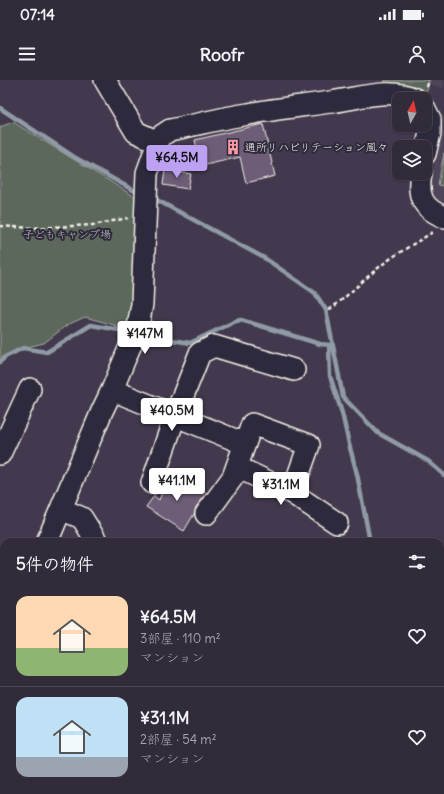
<!DOCTYPE html>
<html lang="ja">
<head>
<meta charset="utf-8">
<style>
  :root { --surface:#322b3a; --page:#3a3342; --text:#f1f3f6; --muted:#a8a7af; --line:#4d4754; --accent:#bca0f2 }
  body { margin:0; font-family:Delius,"Klee One",sans-serif; background:var(--page); color:var(--text); height:100vh; display:flex; flex-direction:column; font-size:15px; white-space:nowrap }
  * { box-sizing:border-box; margin:0 }
  p { font-size:13px; color:var(--muted) }
  .icon { flex:none; width:22px; height:22px; fill:none; stroke:currentColor; stroke-width:2; stroke-linecap:round; stroke-linejoin:round }
  .map { position:relative; flex:1; overflow:hidden }
  .panel { position:absolute; left:0px; top:458px; width:444px; height:256px; display:flex; flex-direction:column; background:var(--surface); border-radius:12px 12px 0 0; box-shadow:0 1px 3px #0004,0 0 0 1px var(--line) }
  .panel>* { flex:none }
  .needle { width:26px; rotate:8deg }
  .controls { position:absolute; left:392px; top:12px; display:grid; gap:8px }
  .controls a { display:grid; place-items:center; width:40px; height:40px; border-radius:8px; background:var(--surface); box-shadow:0 1px 3px #0004,0 0 0 1px var(--line); font-size:20px }
  .price { position:absolute; translate:-50% -34px; padding:0 9px; border-radius:4px; background:#fff; color:#222; font-size:13px; line-height:26px; filter:drop-shadow(0 1px 2px #0008) }
  .price::after { content:''; position:absolute; left:50%; top:24px; width:12px; height:9px; margin-left:-6px; background:inherit; clip-path:polygon(0 0,100% 0,50% 100%) }
  .price.active { background:var(--accent); color:#111 }
  ul { padding:0; list-style:none }
  li { display:flex; align-items:center; gap:12px; height:100px; padding:0 16px }
  li+li { border-top:1px solid var(--line) }
  li span { display:grid; place-items:center; flex:none; width:112px; height:80px; border-radius:12px; color:#555 }
  li>.icon { margin-inline-start:auto }
  span .icon { width:48px; height:48px; fill:#fffc; stroke-width:1 }
  li b { font-size:17px }
  h2 { display:flex; justify-content:space-between; align-items:center; height:48px; padding:0 16px; font-size:17px }
  .status { display:flex; justify-content:space-between; align-items:center; height:28px; padding:0 20px; background:var(--surface); direction:ltr }
  .status svg { height:11px; fill:currentColor }
  header { display:flex; justify-content:space-between; align-items:center; height:52px; padding:0 16px; background:var(--surface); font-size:18px; font-weight:700 }
  .map>svg:first-child { display:block }
</style>
</head>
<body>
<div class="status"><b>07:14</b><svg viewBox="0 0 49 12"><path d="M0 12V9h3v3zM5 12V6h3v6zM10 12V3h3v9zM15 12V0h3v12zM26 1h20v11H26zM47 4h2v5h-2z"/></svg></div>
<header><svg class="icon" aria-label="menu" viewBox="0 0 24 24"><path d="M4 6h16M4 12h16M4 18h16"/></svg>Roofr<svg class="icon" aria-label="person" viewBox="0 0 24 24"><circle cx="12" cy="8" r="4"/><path d="M4 21q1-7 8-7t8 7"/></svg></header>
<div class="map">
<svg width="444" height="714" viewBox="0 0 444 714">
  <rect width="100%" height="100%" fill="#42394e"/>
  <filter id="ink" filterUnits="userSpaceOnUse"><feTurbulence type="fractalNoise" baseFrequency=".025" numOctaves="2"/><feDisplacementMap in="SourceGraphic" scale="8" xChannelSelector="R" yChannelSelector="G"/><feConvolveMatrix kernelMatrix="1 2 1 2 8 2 1 2 1" color-interpolation-filters="sRGB"/></filter>
  <g filter="url(#ink)">
    <path fill="#4f445a" d="M429,0H444V8L428,4Z
      M444,29V124L439,123L435,117L431,110V99Z"/>
    <path fill="#5d675c" stroke="#a8aca2" d="M385,0H429L427,11L384,4Z
      M13,42L137,118L134,144L133,214L129,249L85,237L67,245L44,263L23,268L5,277L0,282V47Z
      M444,73V106L438,105Z"/>
    <g fill="none" stroke-linecap="round" stroke-linejoin="round">
      <path stroke="#909ba6" stroke-width="4.5" d="M0,28L74,77L140,114
        M155,119L266,179L315,213L326,230L343,317L378,353L428,381L444,395
        M143,255L190,263L236,241L241,240L320,264L331,265
        M329,265L330,296L342,333L349,364L357,394L370,462
        M0,282L5,277L23,268L47,272L91,245L131,252
        M440,582L444,584"/>
    </g>
    <path fill="#6d5d77" stroke="#f4f1e8" d="M263,44L275,96L246,103L240,77L201,86L195,60Z
      M165,90L191,94L188,109L163,105Z
      M169,395L181,401L182,399L198,406L197,408L207,413L196,427L194,434L184,451L146,427L154,416L159,420Z"/>
    <g fill="none" stroke-linecap="round" stroke-linejoin="round">
      <g stroke="#f4f1e8" stroke-width="24">
        <path id="minor" d="M105,0L136,52L158,62
          M425,29L430,39V53L425,74
          M421,93C417,116 422,128 444,137
          M112,310L245,364
          M0,374L30,309
          M237,387L292,413L337,443
          M152,403L175,336L200,273L214,266L294,290
          M61,429L82,438L97,462
          M206,434L233,397L252,344L309,365L292,413
          M47,462L102,331L112,310L138,247L142,224L147,93L158,62L161,56L170,50C196,45 222,38 248,34C275,29 303,26 330,22C357,19 389,7 415,19
          M0,514H4
          M0,564L4,556
          M0,682L4,684
          M51,710L58,714
          M231,710L234,714
          M383,710L397,714
          M127,714L153,710"/>
      </g>
      <path stroke="#f4f1e8" stroke-width="2.5" stroke-dasharray="4 3" stroke-linecap="butt" d="M427,7L429,0
        M0,146L31,148L93,145L128,138
        M329,230C348,216 365,198 383,184C399,172 417,162 433,152"/>
      <use href="#minor" stroke="#2f2a3d" stroke-width="21"/>
    </g>
  </g>
  <defs>
    <g id="building-bare" transform="scale(1.2)"><path d="M-4-6H4V6H1V3H-1V6H-4ZM-2.5-4.3h1.7v1.8h-1.7ZM.8-4.3h1.7v1.8H.8ZM-2.5-1h1.7V.8h-1.7ZM.8-1h1.7V.8H.8Z" fill="#ff9aa2" stroke="#2f2a3d" stroke-width="2.5" paint-order="stroke"/></g>
  </defs>
  <g fill-rule="evenodd">
    <use href="#building-bare" x="233" y="67"/>
  </g>
  <g text-anchor="middle" dominant-baseline="central" stroke-width="4" stroke-linejoin="round" paint-order="stroke">
    <g font-size="11" fill="#f4f1e8" stroke="#2f2a3d" text-anchor="start">
      <text x="245" y="67">通所リハビリテーション風々</text>
    </g>
    <g font-size="11" fill="#b8bab0" stroke="#2f2a3d">
      <text x="67" y="154">子どもキャンプ場</text>
    </g>
  </g>
</svg>
<div class="controls">
<a><svg class="needle" viewBox="-14 -14 28 28"><path d="M0-13l5 13h-10z" fill="#e53935"/><path d="M0 13l5-13h-10z" fill="#a8a7af"/></svg></a>
<a><svg class="icon" aria-label="layers" viewBox="0 0 24 24"><path d="M12 4l9 5-9 5-9-5zM3 14l9 5 9-5"/></svg></a>
</div>
<b class="price active" style="left:177px;top:99px">¥64.5M</b>
<b class="price" style="left:145px;top:275px">¥147M</b>
<b class="price" style="left:172px;top:352px">¥40.5M</b>
<b class="price" style="left:177px;top:422px">¥41.1M</b>
<b class="price" style="left:281px;top:426px">¥31.1M</b>
<section class="panel">
<h2>5件の物件<svg class="icon" aria-label="filters" viewBox="0 0 24 24"><path d="M4 7h16M4 17h16"/><circle cx="9" cy="7" r="2"/><circle cx="15" cy="17" r="2"/></svg></h2>
<ul>
<li><span style="background:linear-gradient(#ffd9b3 65%,#8fb573 0)"><svg class="icon" aria-label="home" viewBox="0 0 24 24"><path d="M3 11l9-7 9 7M6 9v11h12V9"/></svg></span><div><b>¥64.5M</b><p>3部屋 · 110 m²</p><p>マンション</p></div><svg class="icon" aria-label="heart" viewBox="0 0 24 24"><path d="M12 20l-8-8c-3-5 5-10 8-4 3-6 11-1 8 4z"/></svg></li>
<li><span style="background:linear-gradient(#bfe0f5 75%,#9aa5b1 0)"><svg class="icon" aria-label="home" viewBox="0 0 24 24"><path d="M3 11l9-7 9 7M6 9v11h12V9"/></svg></span><div><b>¥31.1M</b><p>2部屋 · 54 m²</p><p>マンション</p></div><svg class="icon" aria-label="heart" viewBox="0 0 24 24"><path d="M12 20l-8-8c-3-5 5-10 8-4 3-6 11-1 8 4z"/></svg></li>
</ul>
</section>
</div>
</body>
</html>
